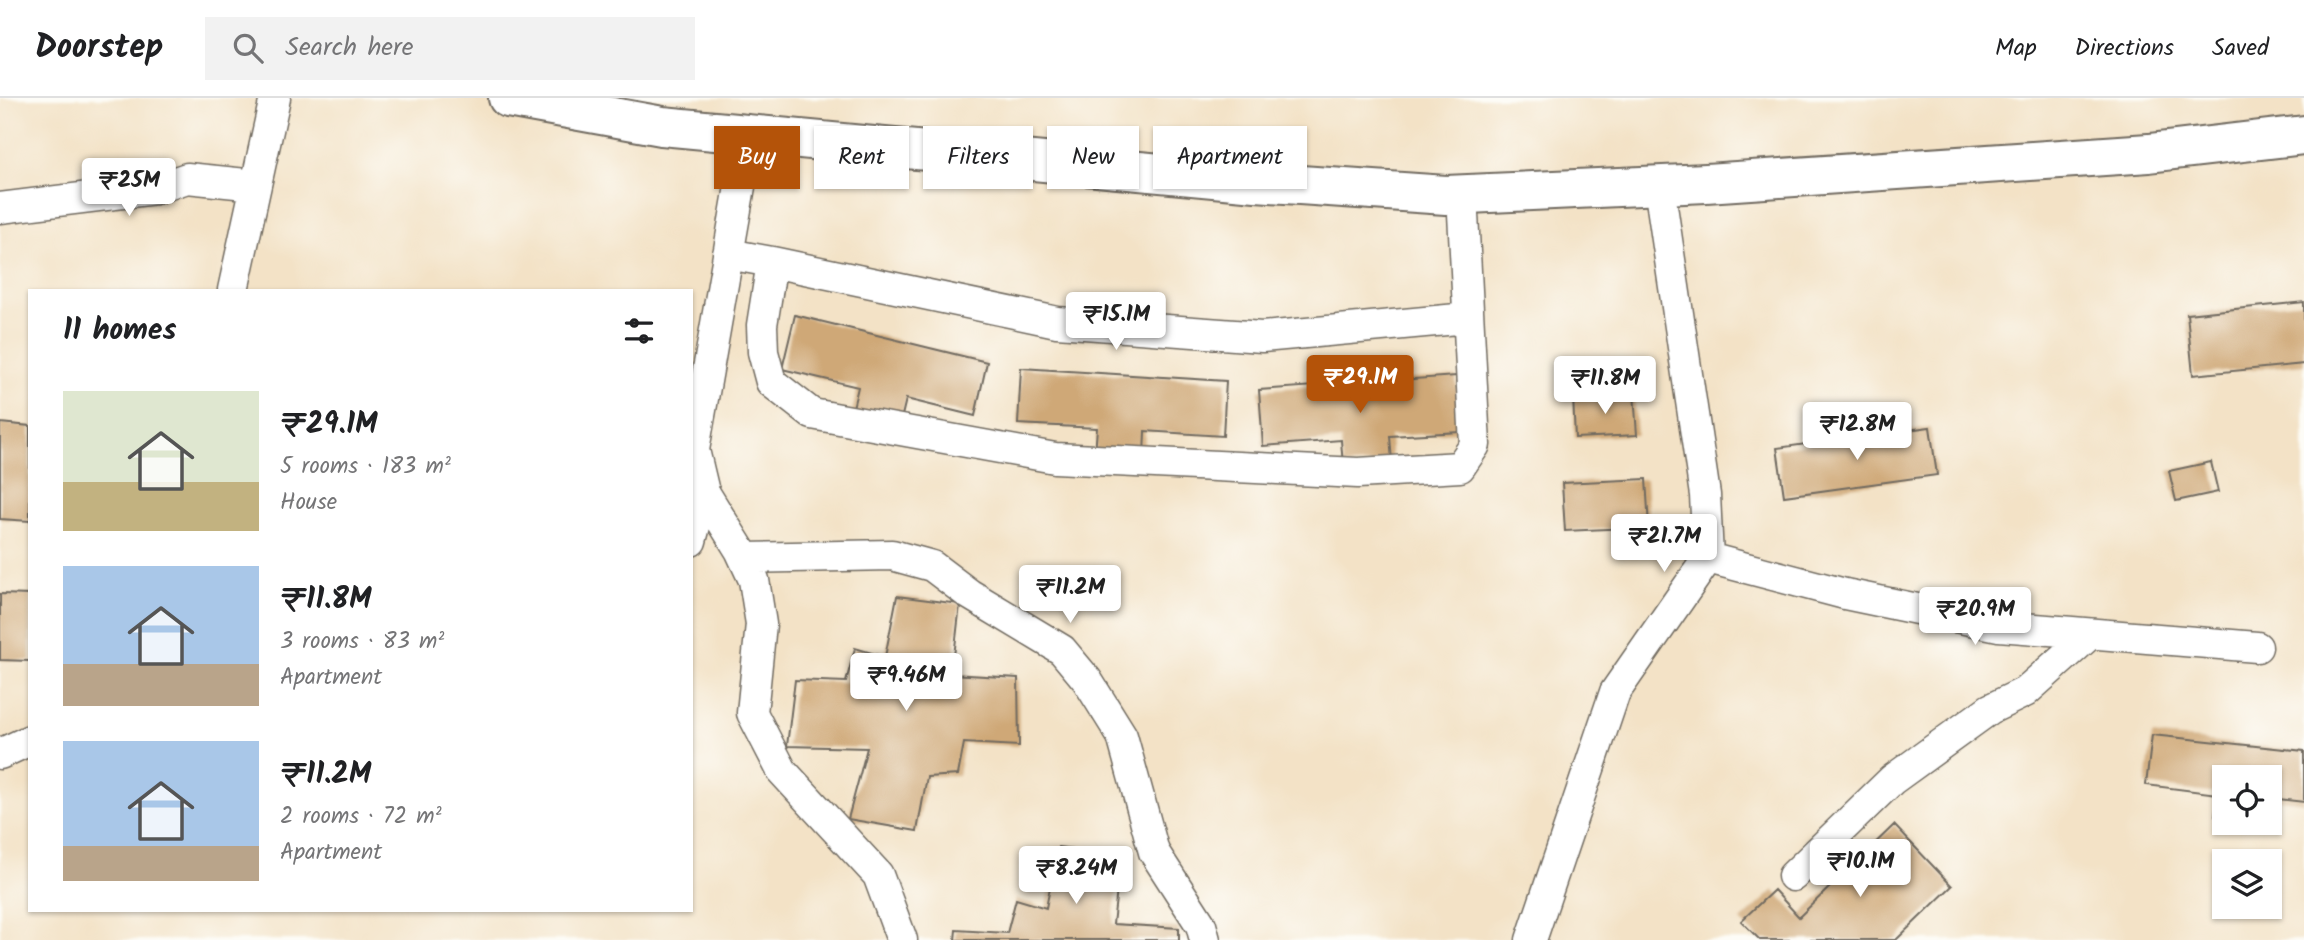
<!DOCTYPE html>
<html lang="en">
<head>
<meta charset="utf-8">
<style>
  :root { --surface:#fff; --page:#f2f2f2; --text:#202124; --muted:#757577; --line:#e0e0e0; --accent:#b45309 }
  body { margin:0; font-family:Kalam,sans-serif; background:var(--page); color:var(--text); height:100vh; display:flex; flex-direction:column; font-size:26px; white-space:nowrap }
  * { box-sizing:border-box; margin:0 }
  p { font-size:23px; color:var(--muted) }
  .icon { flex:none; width:38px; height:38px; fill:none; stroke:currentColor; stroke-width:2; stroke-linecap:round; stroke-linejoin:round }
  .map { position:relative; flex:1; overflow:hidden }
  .panel { position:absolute; left:28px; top:191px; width:665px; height:623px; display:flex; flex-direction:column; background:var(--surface); border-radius:0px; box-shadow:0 2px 5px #0004 }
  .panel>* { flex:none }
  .guide { position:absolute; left:714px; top:28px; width:665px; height:63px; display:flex; gap:14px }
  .fabs { position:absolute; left:2212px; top:667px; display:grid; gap:14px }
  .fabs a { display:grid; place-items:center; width:70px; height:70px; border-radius:0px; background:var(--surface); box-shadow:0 2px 5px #0004; font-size:35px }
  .price { position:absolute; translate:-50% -60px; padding:0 16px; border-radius:7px; background:#fff; color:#222; font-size:23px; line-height:46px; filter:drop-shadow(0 2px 4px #0008) }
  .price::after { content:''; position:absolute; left:50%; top:42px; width:21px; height:16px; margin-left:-10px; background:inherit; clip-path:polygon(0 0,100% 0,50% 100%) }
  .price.selected { background:var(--accent); color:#fff }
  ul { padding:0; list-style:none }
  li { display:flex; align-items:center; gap:21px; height:175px; padding:0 35px }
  li span { display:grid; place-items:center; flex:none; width:196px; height:140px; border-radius:0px; color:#555 }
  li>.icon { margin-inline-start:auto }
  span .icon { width:84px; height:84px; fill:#fffc; stroke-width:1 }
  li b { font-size:30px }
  h2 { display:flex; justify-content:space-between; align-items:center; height:84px; padding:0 35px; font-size:30px }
  .chip { padding:0 24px; border-radius:0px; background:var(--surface); box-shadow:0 2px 5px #0004; font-size:24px; line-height:63px }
  .chip.selected { background:var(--accent); color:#fff }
  header { display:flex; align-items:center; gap:42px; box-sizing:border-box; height:98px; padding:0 35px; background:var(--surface); border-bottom:2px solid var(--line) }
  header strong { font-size:33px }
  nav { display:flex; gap:38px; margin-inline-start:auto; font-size:24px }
  .search { width:490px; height:63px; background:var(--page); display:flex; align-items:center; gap:18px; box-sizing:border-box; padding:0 24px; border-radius:0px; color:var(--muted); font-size:26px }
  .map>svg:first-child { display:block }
</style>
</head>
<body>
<header>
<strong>Doorstep</strong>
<div class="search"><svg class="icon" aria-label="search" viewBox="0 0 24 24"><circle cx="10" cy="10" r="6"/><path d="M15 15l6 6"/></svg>Search here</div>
<nav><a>Map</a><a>Directions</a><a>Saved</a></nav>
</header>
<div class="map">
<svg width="2304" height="842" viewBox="0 0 2304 842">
  <rect width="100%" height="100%" fill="#fdfcf7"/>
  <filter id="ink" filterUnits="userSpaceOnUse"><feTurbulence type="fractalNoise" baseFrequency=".0143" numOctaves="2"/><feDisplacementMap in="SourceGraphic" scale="14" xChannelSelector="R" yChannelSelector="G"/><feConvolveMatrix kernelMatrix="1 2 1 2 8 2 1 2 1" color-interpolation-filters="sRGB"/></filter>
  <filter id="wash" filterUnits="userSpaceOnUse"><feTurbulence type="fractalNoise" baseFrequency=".00686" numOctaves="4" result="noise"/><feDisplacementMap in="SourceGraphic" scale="28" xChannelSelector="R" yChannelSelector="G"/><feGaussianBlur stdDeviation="1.57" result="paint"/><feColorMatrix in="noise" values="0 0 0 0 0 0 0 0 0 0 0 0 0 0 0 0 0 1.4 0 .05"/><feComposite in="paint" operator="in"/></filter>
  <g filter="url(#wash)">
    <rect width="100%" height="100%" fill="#f3e2c6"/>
    <g id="blocks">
      <path fill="#cfa877" d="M2304,204V266L2193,277L2187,216Z
        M795,217L987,264L975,318L906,301L900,326L852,314L858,289L782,271Z
        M1021,270L1226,283L1223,338L1145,333L1144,359L1095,356L1097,330L1018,326Z
        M1456,278L1460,334L1390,338L1392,364L1343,368L1341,342L1263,348L1259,292Z
        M1634,295L1637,337L1575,340L1573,298Z
        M0,325L30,328V423L0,421Z
        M1930,329L1937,377L1784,398L1777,350Z
        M2211,364L2218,394L2176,403L2169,373Z
        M1646,381L1649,429L1565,433L1562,385Z
        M0,496L30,497V563L0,562Z
        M897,498L960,506L952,576L1018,580L1019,648L964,645L958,677L927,679L917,733L848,721L867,650L787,648L795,582L846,584L855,550L885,559Z
        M2152,637L2304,653V704L2270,700V679H2224V719L2215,718L2218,696L2146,687Z
        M1894,727L1952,788L1896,842H1760L1741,823L1774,792L1799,819Z
        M1058,749L1121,757L1113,826L1179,830V842H955L956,832L1007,835L1016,801L1046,810Z"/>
    </g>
  </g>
  <g filter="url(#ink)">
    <use href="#blocks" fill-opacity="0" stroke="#716b61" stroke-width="2"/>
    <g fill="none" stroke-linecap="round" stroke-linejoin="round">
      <g stroke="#716b61" stroke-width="33">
        <path id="street" d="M749,37L694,352L704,394L740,452L754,482L761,526L752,615L782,673L878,777L902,842
          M0,110L155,91L187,80L256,87
          M728,156L772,164L762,227L763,254L771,284L812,316L1055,360L1358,375L1460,369L1475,347L1462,96
          M772,164L1057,224L1262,239L1468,220
          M233,192L275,0
          M691,443L704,394
          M745,460L892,457L932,468L969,496L1062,552L1087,582L1122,638L1154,754L1201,827L1205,842
          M1708,460L1845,496L1999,528L2257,549
          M0,656L30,642
          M1793,778L1892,682L1990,611L2025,594L2090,536
          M1531,842L1615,594L1708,460L1705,397L1659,88"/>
      </g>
      <g stroke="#716b61" stroke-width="42">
        <path id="secondary" d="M508,0L662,28L1256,84L1446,97L1706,85L2149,55L2304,37"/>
      </g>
      <use href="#street" stroke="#fff" stroke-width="30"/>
      <use href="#secondary" stroke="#fff" stroke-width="38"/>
    </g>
  </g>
</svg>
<div class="fabs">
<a><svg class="icon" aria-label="locate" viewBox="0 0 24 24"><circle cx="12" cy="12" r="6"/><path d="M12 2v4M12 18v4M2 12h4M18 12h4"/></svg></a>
<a><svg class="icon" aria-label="layers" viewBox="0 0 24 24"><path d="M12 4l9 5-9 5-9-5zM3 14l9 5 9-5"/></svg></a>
</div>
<b class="price" style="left:129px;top:120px">₹25M</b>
<b class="price" style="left:1116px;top:254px">₹15.1M</b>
<b class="price selected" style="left:1360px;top:317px">₹29.1M</b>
<b class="price" style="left:1605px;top:318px">₹11.8M</b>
<b class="price" style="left:1857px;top:364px">₹12.8M</b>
<b class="price" style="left:1664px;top:476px">₹21.7M</b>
<b class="price" style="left:1070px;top:527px">₹11.2M</b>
<b class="price" style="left:1975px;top:549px">₹20.9M</b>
<b class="price" style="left:906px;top:615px">₹9.46M</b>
<b class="price" style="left:1860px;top:801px">₹10.1M</b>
<b class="price" style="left:1076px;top:808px">₹8.24M</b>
<div class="guide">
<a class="chip selected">Buy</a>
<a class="chip">Rent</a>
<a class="chip">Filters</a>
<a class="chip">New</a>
<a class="chip">Apartment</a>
</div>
<section class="panel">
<h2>11 homes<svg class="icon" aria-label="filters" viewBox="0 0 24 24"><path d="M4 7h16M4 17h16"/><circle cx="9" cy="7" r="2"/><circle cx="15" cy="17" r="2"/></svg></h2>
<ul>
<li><span style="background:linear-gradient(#dfe7d0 65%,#c2b280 0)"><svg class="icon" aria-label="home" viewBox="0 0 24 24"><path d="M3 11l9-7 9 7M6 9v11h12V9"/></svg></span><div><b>₹29.1M</b><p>5 rooms · 183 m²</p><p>House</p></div></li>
<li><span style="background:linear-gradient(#a9c7e8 70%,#b9a48a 0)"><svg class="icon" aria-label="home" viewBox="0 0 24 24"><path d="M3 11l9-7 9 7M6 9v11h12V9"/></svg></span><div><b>₹11.8M</b><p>3 rooms · 83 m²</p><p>Apartment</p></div></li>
<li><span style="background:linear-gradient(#a9c7e8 75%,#b9a48a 0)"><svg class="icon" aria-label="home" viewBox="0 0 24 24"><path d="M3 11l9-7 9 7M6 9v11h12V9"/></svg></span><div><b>₹11.2M</b><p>2 rooms · 72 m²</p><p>Apartment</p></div></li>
</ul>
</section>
</div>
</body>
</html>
